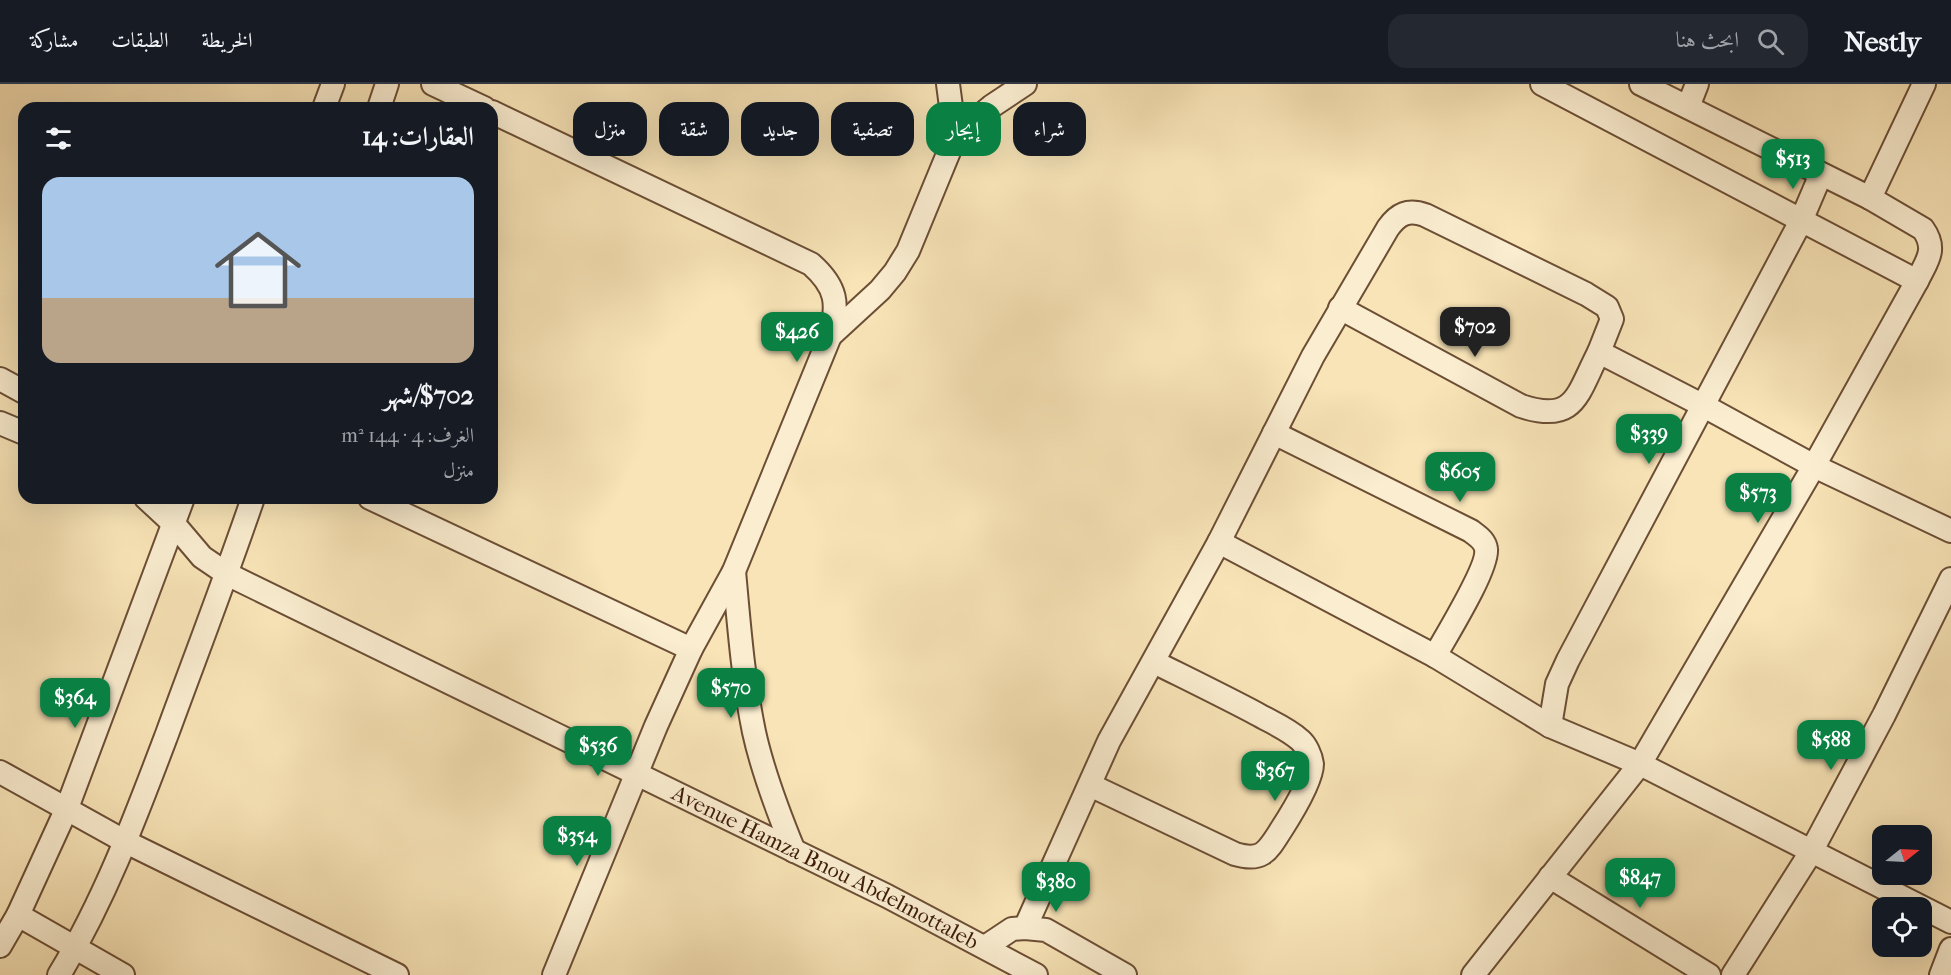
<!DOCTYPE html>
<html lang="ar">
<head>
<meta charset="utf-8">
<style>
  :root { --surface:#171b24; --page:#242831; --text:#f1f3f6; --muted:#9ea1a6; --line:#363941; --accent:#0b8043 }
  body { margin:0; font-family:"IM FELL French Canon",Amiri,serif; background:var(--page); color:var(--text); direction:rtl; height:100vh; display:flex; flex-direction:column; font-size:22px; white-space:nowrap }
  * { box-sizing:border-box; margin:0 }
  p { font-size:20px; color:var(--muted) }
  .icon { flex:none; width:33px; height:33px; fill:none; stroke:currentColor; stroke-width:2; stroke-linecap:round; stroke-linejoin:round }
  .map { position:relative; flex:1; overflow:hidden; direction:ltr }
  .side { position:absolute; left:18px; top:18px; width:480px; height:402px; display:flex; flex-direction:column; background:var(--surface); border-radius:18px; box-shadow:0 6px 24px #0002; direction:rtl }
  .side>* { flex:none }
  .top-card { position:absolute; left:516px; top:18px; width:570px; height:54px; direction:rtl; display:flex; gap:12px }
  .needle { width:39px; rotate:72deg }
  .fabs { position:absolute; left:1872px; top:741px; display:grid; gap:12px }
  .fabs a { display:grid; place-items:center; width:60px; height:60px; border-radius:12px; background:var(--surface); box-shadow:0 6px 24px #0002; font-size:30px }
  .price { position:absolute; translate:-50% -51px; padding:0 14px; border-radius:12px; background:var(--accent); color:#fff; font-size:20px; line-height:39px; filter:drop-shadow(0 2px 3px #0008) }
  .price::after { content:''; position:absolute; left:50%; top:36px; width:18px; height:14px; margin-left:-9px; background:inherit; clip-path:polygon(0 0,100% 0,50% 100%) }
  .price.current { background:#222; color:#fff }
  ul { padding:0; list-style:none }
  li { display:grid; align-content:center; gap:12px; height:318px; padding:0 24px }
  li+li { border-top:2px solid var(--line) }
  li span { display:grid; place-items:center; height:186px; border-radius:18px; color:#555 }
  li>.icon { margin-inline-start:auto }
  span .icon { width:108px; height:108px; fill:#fffc; stroke-width:1 }
  li b { font-size:26px }
  h2 { display:flex; justify-content:space-between; align-items:center; height:72px; padding:0 24px; font-size:26px }
  .tag { padding:0 21px; border-radius:18px; background:var(--surface); box-shadow:0 6px 24px #0002; font-size:21px; line-height:54px }
  .tag.current { background:var(--accent); color:#fff }
  header { display:flex; align-items:center; gap:36px; box-sizing:border-box; height:84px; padding:0 30px; background:var(--surface); border-bottom:2px solid var(--line) }
  header strong { font-size:28px }
  nav { display:flex; gap:33px; margin-inline-start:auto; font-size:21px }
  .search { width:420px; height:54px; background:var(--page); display:flex; align-items:center; gap:15px; box-sizing:border-box; padding:0 21px; border-radius:18px; color:var(--muted); font-size:22px }
  .map>svg:first-child { display:block }
</style>
</head>
<body>
<header>
<strong>Nestly</strong>
<div class="search"><svg class="icon" aria-label="search" viewBox="0 0 24 24"><circle cx="10" cy="10" r="6"/><path d="M15 15l6 6"/></svg>ابحث هنا</div>
<nav><a>الخريطة</a><a>الطبقات</a><a>مشاركة</a></nav>
</header>
<div class="map">
<svg width="1951" height="891" viewBox="0 0 1951 891">
  <rect width="100%" height="100%" fill="#f8e4b7"/>
  <filter id="stains"><feTurbulence type="fractalNoise" baseFrequency=".00333" numOctaves="4"/><feColorMatrix values="0 0 0 0 .2 0 0 0 0 .09 0 0 0 0 .02 0 0 0 .5 -.17"/></filter>
  <radialGradient id="worn" r=".72"><stop offset=".6" stop-color="#630" stop-opacity="0"/><stop offset="1" stop-color="#630" stop-opacity=".3"/></radialGradient>
  <g fill="none" stroke-linecap="round" stroke-linejoin="round">
    <g stroke="#6c4e35" stroke-width="26">
      <g id="minor">
        <path d="M433,0L484,24"/>
        <path d="M948,0L955,53"/>
        <path d="M1542,0L1917,197"/>
        <path d="M1641,0L1870,114"/>
        <path d="M1688,23L1697,0"/>
        <path d="M324,24L333,0"/>
        <path d="M379,24L387,0"/>
        <path d="M492,28L811,180C837,203 839,220 830,252L734,487L691,565L656,642L554,891"/>
        <path d="M1340,224L1521,322C1576,340 1577,310 1599,268"/>
        <path d="M830,252L880,206L895,188L908,167L955,53L992,22L1025,0"/>
        <path d="M0,295L24,308"/>
        <path d="M0,339L24,349"/>
        <path d="M1274,349L1471,447C1477,452 1485,456 1486,465C1489,483 1446,552 1435,572"/>
        <path id="s1" d="M146,414L174,440L202,473L227,490L887,812L1036,891"/>
        <path d="M370,414L691,565"/>
        <path d="M1219,458L1435,572L1550,642L1640,680L1951,838"/>
        <path d="M734,487C739,541 743,595 754,648C763,689 778,728 794,767"/>
        <path d="M1550,642L1557,600L1568,576L1801,137L1821,90"/>
        <path d="M0,688L126,758L397,891"/>
        <path d="M1090,701L1235,770C1262,778 1267,768 1281,746C1290,732 1312,697 1312,680C1311,672 1306,661 1300,656C1288,645 1271,638 1257,630C1223,612 1188,595 1154,578"/>
        <path d="M1550,793L1709,891"/>
        <path d="M18,831L123,891"/>
        <path d="M1025,844L1109,657L1219,458L1313,272L1388,144C1398,130 1408,125 1425,131L1586,210L1607,223L1612,235L1599,268L1704,322L1814,382L1951,447"/>
        <path d="M0,862L18,831L67,724L183,414"/>
        <path d="M985,863L1012,845L1025,844L1046,846L1125,891"/>
        <path d="M59,891C105,815 136,732 167,650C196,571 226,493 253,414"/>
        <path d="M1473,891L1640,680L1814,382L1917,197C1926,178 1938,166 1923,145L1870,114L1924,0"/>
        <path d="M1733,891L1811,768L1884,631L1951,495"/>
        <path d="M1941,891L1951,865"/>
      </g>
    </g>
    <use href="#minor" stroke="#faedd0" stroke-width="22"/>
  </g>
  <g text-anchor="middle" dominant-baseline="central" stroke-width="4.5" stroke-linejoin="round" paint-order="stroke">
    <g font-size="22" fill="#3d1c0a" stroke="#faedd0">
      <text stroke="none"><textPath href="#s1" startOffset="778">Avenue Hamza Bnou Abdelmottaleb</textPath></text>
    </g>
  </g>
  <rect width="100%" height="100%" filter="url(#stains)"/>
  <rect width="100%" height="100%" fill="url(#worn)"/>
</svg>
<div class="fabs">
<a><svg class="needle" viewBox="-14 -14 28 28"><path d="M0-13l5 13h-10z" fill="#e53935"/><path d="M0 13l5-13h-10z" fill="#9ea1a6"/></svg></a>
<a><svg class="icon" aria-label="locate" viewBox="0 0 24 24"><circle cx="12" cy="12" r="6"/><path d="M12 2v4M12 18v4M2 12h4M18 12h4"/></svg></a>
</div>
<b class="price" style="left:1793px;top:106px">$513</b>
<b class="price current" style="left:1475px;top:274px">$702</b>
<b class="price" style="left:797px;top:279px">$426</b>
<b class="price" style="left:1649px;top:381px">$339</b>
<b class="price" style="left:1460px;top:419px">$605</b>
<b class="price" style="left:1758px;top:440px">$573</b>
<b class="price" style="left:731px;top:635px">$570</b>
<b class="price" style="left:75px;top:645px">$364</b>
<b class="price" style="left:1831px;top:687px">$588</b>
<b class="price" style="left:598px;top:693px">$536</b>
<b class="price" style="left:1275px;top:718px">$367</b>
<b class="price" style="left:577px;top:783px">$354</b>
<b class="price" style="left:1640px;top:825px">$847</b>
<b class="price" style="left:1056px;top:829px">$380</b>
<div class="top-card">
<a class="tag">شراء</a>
<a class="tag current">إيجار</a>
<a class="tag">تصفية</a>
<a class="tag">جديد</a>
<a class="tag">شقة</a>
<a class="tag">منزل</a>
</div>
<section class="side">
<h2>العقارات: 14<svg class="icon" aria-label="filters" viewBox="0 0 24 24"><path d="M4 7h16M4 17h16"/><circle cx="9" cy="7" r="2"/><circle cx="15" cy="17" r="2"/></svg></h2>
<ul>
<li><span style="background:linear-gradient(#a9c7e8 65%,#b9a48a 0)"><svg class="icon" aria-label="home" viewBox="0 0 24 24"><path d="M3 11l9-7 9 7M6 9v11h12V9"/></svg></span><div><b>$702/شهر</b><p>الغرف: 4 · 144 m²</p><p>منزل</p></div></li>
</ul>
</section>
</div>
</body>
</html>
